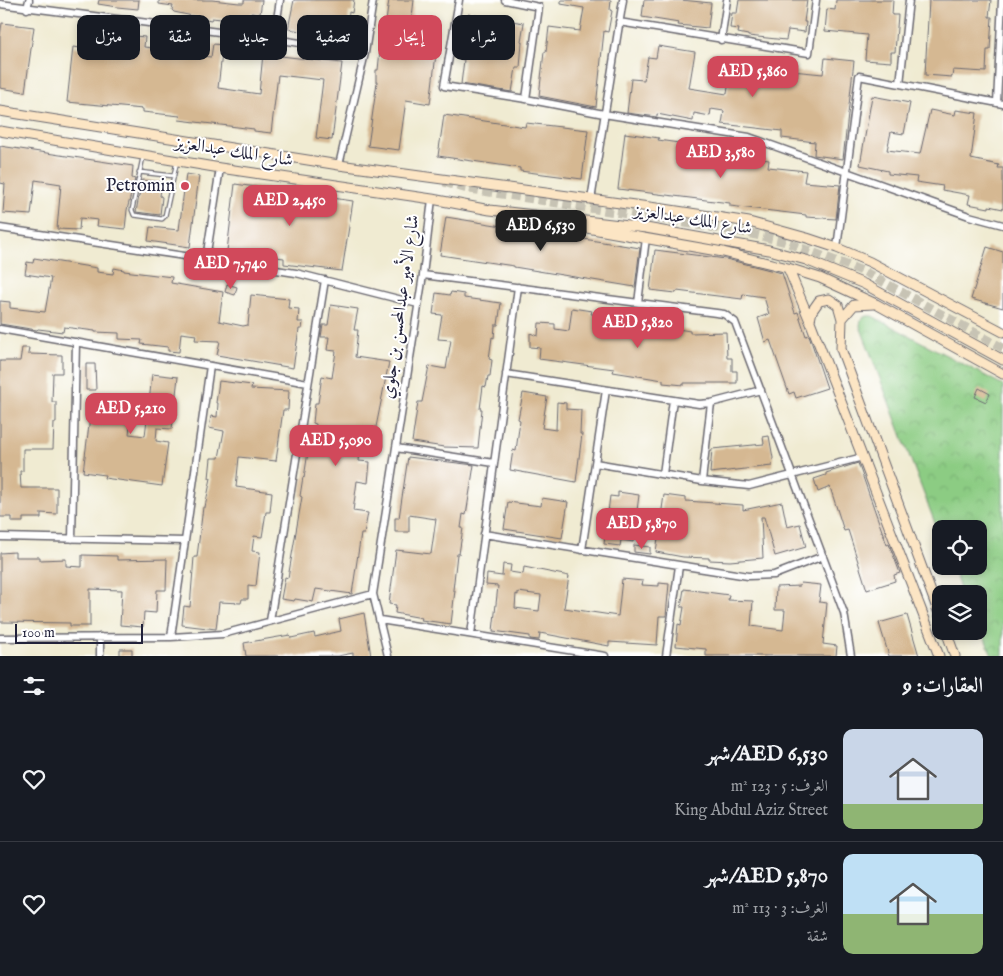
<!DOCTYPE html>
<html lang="ar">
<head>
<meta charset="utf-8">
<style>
  :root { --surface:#171b24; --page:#242831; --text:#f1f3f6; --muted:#9ea1a6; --line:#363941; --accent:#d1495b }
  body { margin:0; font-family:"IM FELL English",Amiri,serif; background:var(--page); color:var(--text); direction:rtl; height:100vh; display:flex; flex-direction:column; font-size:19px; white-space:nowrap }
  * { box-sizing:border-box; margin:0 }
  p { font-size:16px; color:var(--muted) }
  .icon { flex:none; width:28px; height:28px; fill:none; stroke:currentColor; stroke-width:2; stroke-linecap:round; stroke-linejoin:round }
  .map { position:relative; height:656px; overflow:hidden; direction:ltr }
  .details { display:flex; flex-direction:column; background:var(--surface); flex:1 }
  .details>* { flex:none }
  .banner { position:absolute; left:15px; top:15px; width:500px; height:45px; direction:rtl; display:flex; gap:10px }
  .buttons { position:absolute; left:932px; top:520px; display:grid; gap:10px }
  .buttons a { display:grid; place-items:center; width:55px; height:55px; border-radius:10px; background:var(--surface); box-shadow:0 2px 8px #0003; font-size:25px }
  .scale { position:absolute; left:15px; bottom:12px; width:128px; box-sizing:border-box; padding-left:5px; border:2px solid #22223b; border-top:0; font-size:14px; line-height:18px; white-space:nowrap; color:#22223b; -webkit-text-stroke:4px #fff; paint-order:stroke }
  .price { position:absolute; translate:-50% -42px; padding:0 11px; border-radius:10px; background:var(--accent); color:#fff; font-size:16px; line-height:32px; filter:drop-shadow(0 1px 2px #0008) }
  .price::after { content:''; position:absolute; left:50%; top:30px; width:15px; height:11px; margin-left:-8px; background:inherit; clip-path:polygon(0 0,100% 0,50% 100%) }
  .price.active { background:#222; color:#fff }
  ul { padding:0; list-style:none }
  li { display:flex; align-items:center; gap:15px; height:125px; padding:0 20px }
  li+li { border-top:1px solid var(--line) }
  li span { display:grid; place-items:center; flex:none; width:140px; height:100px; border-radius:10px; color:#555 }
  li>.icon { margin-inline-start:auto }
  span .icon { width:60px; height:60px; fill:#fffc; stroke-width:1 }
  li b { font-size:21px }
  h2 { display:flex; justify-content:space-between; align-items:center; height:60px; padding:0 20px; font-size:21px }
  .pill { padding:0 18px; border-radius:10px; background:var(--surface); box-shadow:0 2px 8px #0003; font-size:18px; line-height:45px }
  .pill.active { background:var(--accent); color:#fff }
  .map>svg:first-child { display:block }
</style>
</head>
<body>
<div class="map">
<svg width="1003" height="656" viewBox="0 0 1003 656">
  <defs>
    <pattern id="park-crowns" width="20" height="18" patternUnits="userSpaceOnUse" patternTransform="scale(1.25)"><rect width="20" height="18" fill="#8ccc83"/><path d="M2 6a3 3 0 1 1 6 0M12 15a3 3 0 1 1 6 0" fill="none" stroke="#78af72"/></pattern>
  </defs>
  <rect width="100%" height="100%" fill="#fff"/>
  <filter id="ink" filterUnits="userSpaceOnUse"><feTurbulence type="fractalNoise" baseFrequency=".02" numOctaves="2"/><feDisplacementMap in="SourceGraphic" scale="10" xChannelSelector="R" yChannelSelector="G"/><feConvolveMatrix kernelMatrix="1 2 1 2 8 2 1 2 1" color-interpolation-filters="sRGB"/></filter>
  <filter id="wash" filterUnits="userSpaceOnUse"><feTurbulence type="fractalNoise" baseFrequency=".0096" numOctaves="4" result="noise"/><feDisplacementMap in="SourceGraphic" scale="20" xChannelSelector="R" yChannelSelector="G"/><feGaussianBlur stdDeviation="1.12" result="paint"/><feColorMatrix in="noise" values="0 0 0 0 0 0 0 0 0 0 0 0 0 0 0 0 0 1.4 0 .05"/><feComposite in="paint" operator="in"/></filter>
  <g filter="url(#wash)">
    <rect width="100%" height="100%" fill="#f0ebd2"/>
    <path fill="url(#park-crowns)" stroke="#57775f" d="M866,316H872L1003,385V656H992L984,636L977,632L979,631V594H962L952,566H979V529H941V539L860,326L861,319Z"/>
    <g id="blocks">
      <path fill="#d5b892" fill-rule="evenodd" d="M99,0H139L138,9L117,7L98,4Z
        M159,0H212L239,3H244V0H262L260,14L251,13L250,21L240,20V21L212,18L211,20L174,12L172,10L173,6L159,4Z
        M294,0H354L352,13L349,12L346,38L288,29Z
        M389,0H414L411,25L439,29L430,104L406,100L399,150L368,146L377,82H376V70H378L383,21H386Z
        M561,0H611L610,10L612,11L608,32L604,31L596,107L539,96L544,52H546L549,27L580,31L584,8L561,4Z
        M644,0H682L711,3L708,28L678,25L679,23L642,17Z
        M739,0H807L804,22H806L805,32L788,30L786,40L748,36V35L738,33L739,29L730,28L732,13H737Z
        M836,0H893L892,15H898L895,52H891V62L865,60L867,35L825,31L827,9L835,10Z
        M929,0H991L989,17H992L990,50H987L986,72L953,70L952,77L925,75Z
        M468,14L524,23L521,41L522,42L520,68H516L512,92L461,84L464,60L460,59L463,39H465Z
        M2,23L34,27L25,92L0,88V36Z
        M113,34L145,37L144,47L182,51V54L211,57L213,44L223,45L218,88L259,94L263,54L342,63L332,140L316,138L323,80L278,75L271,133L254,131V129L179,120L180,116L143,112V109L67,102L73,47L111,52Z
        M658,46L695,52L689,88L727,94L732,59L757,61L756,69L769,72L770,69L792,73V71L823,74L825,58L854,61L843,159L814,155L815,142L782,138V131L722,124L724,111L711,109L710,116L694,113L693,121L657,114V117L627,113L631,79L644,80L648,57L656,58Z
        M872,96L910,103L904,134L891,132L887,150L920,154L930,110L955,115L956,110L977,113L971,159L999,165L998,168H1003V209L989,206V208L968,204L970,195L942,190L943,186L916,182L917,177L888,174V171L860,165Z
        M444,115L525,127L526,123L588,130L582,179L520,171V168L438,156Z
        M625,133L659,138L658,140L693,145L692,149L769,160L768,167L806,171L804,182L840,185L836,219L806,217V215L730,206V203L618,189Z
        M0,146L133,166L132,178L135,179L127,210L125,229L97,226L98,220L80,218L79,230L57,229L61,184L35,180L31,215L3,213L5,184L0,183Z
        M186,174L199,176L190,247L148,241L150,227L179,230Z
        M142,180L162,182L160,196L162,197L160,215L136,212Z
        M235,184L353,201L342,271L284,264V258L227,251Z
        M446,217L640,248L635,287L514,267V266L440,255Z
        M987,247L1003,252V308L971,299Z
        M655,250L726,259L782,273L795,313L798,312L806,336L809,335L827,388L796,398L794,392L789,394L770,340L765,342L758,318L769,314L764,297L743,294L742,299L677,291L676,293L650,290Z
        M34,258L97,268V272L113,274L114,268L124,270V271L172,277L171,283L223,292L219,321L243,326L248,325L251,295L289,299L288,308L299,309L298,322H303L302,329H299L293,368L217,355L220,341L195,340L196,335L181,333L179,352L168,351V347L141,344L142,340L119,339V333L95,332V331L64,327L63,332L38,329L37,330L0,324V301L10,302V308L45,312L51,278L25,274L27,262L33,263Z
        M227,284L237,287L235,295L225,292Z
        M451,292L464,294V298L501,303L498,325H495L494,338L492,337L489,359L492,360L490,376H488L486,387L483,386L480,409H482L478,448L444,447L412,442L418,402H422L429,366L446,369L451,340L438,339L442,315L433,314L436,293L450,295Z
        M331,305L358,309L354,330H358L355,357L389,362L375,432L362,430L359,461L370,462L368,483L357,481L353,511L368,513L364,534H361L352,594L316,589L313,602L295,599L294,601L281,599L285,577L288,578L302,497L300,496L303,477L304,478L308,452L312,453L314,439L316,424L313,423L315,403H318L322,376L332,378L336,351L327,350L329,337H321L323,325H328Z
        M572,308L592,311L591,314L614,315L665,323V327L690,331V333L726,332L727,358H732V371H737V383H684V385L663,383V380L613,372L614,369L539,359L540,348L530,347V333L538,336L539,323L555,324V329L569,331Z
        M22,348H29L28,354L62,355V373H53L52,402H56V423H54L53,449H23V471H20L21,488H57V514L41,513V518H23V522H12V517H0V361H20Z
        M86,364H95L96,390H86Z
        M152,374L178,377L172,429L157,428L156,441L168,443L162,486L104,478L105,475L83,472L93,394L149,403ZM131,417L147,419L145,436L129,434Z
        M219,381L252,385L251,389L289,391L288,410H283L276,461L239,457L236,487L272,492L270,512H266L262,537L254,536L252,551L260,552L256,586L248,585V599H242L241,603L219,602L216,629L182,625L184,606L190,607L194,557H197L203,507H205L211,478H209L211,458H219L224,431L209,428L211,416L217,417L218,403H216Z
        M979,388L990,394L986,402L975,397Z
        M523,393L547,397L542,428L556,430L557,402L566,403V409L581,410L580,434H582L576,482L510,470L513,450L516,451L520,420L518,419Z
        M769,436L773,458L772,466L710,473L712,449L764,444L763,437Z
        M408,457L474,465L466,515L463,514L461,528H463L459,554H457L453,590H455L451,624L421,620L422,618L395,613L396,605L389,604L396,550L431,554L436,519L409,515V532H395V518H399Z
        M858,463L887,545L889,544L900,573L894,575L895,581L867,590L848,530L844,531L830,487L818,492L814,479L826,475V473Z
        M618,492L639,495L633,542L621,540L620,546L604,544L610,496L618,497Z
        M664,495L686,498V501L743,505V510L782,502L787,527L800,524L806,547L775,556L764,517H761L763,558L730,561L709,560V558L683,557L656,552Z
        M542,498L568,502L562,538L504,529L508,502L541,506Z
        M634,545L650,547V554L634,552Z
        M15,552V557H40V560L66,559V566L82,567V555L117,556V560L167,559L166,590H157L156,613L144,612L143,627L120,625L122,590L90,589V626H70V623L0,622V553Z
        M503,564L511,565L510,572L523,574L524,567L569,576L564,608L618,616L622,579L643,581L642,585L659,586V583L669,584L666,616H659L657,645L609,642V646L540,633L539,640L530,639V636L493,631L498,586L486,585L487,574L502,576ZM518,592L541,595L539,611L515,608L516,594L518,595Z
        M801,583L821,585L819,602L827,603L823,644L837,646L836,656H706V649L676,646L678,624L681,625L684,607H681L684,589L729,595L728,600L753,601L751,626L783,630L785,610H775L776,587L800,586Z
        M364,613L371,656H353V653L338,656H246L244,643L290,635L291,638L314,633L315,637L341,631L339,619Z
        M907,615L919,656H889L879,623Z
        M120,649H132V656H120Z"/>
    </g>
  </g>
  <g filter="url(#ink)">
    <use href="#blocks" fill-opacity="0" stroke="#6a6870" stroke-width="1"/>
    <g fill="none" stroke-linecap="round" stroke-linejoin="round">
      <path stroke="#c7c3b4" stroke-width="9" stroke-dasharray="9 4.5" stroke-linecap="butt" d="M444,182L464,188L747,233L783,241L865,272L1003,348"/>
      <g stroke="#6a6870" stroke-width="5.5">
        <path id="lane" d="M143,157L132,210L134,215L162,219L165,216L177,161
          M139,172L174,176"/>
      </g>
      <g stroke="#6a6870" stroke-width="9">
        <path id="street" d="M459,0L444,86L526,99L604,114L749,137L969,216L1003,225
          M505,0L539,7L526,99
          M0,4L274,39L365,53
          M27,9L29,0
          M619,22L809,53L816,0
          M274,39L280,0
          M721,40L727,0
          M900,84L909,0
          M997,103L1002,0
          M339,165L365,53L373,0
          M591,200L623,0
          M0,228L296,273L418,304
          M837,248L859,76L1003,104
          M206,259L220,168
          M423,275L724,314L735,322L844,613L851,656
          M638,303L646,238
          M0,329L308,383
          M506,374L699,404L711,403L761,390
          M396,448L494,463
          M595,463L702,481L749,486L863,457
          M663,474L673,400
          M702,481L711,403
          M484,534L748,576L774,575L823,556
          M0,537L185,541L171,637
          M72,539L76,342
          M185,541L210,366
          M582,550L606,390
          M380,620L605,656
          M270,621L325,280
          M471,634L518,287
          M0,638L171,637L223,634L373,594
          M100,656V637
          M388,656L373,594L423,275L432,199
          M666,656L679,566"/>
      </g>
      <g stroke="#6a6870" stroke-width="11">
        <path id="secondary" d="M0,111L339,165L664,209L749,222L807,238L837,248L870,262L1003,332
          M0,131L220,168L432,199L490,210L646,228L769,250L806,260L864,284L1003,360
          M564,224L723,252L788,268L820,278L876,304L1003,374
          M788,268L810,321L939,656
          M874,304L854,305L842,319L841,349L941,619
          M810,320L812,311L819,301L829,299L838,305L842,319
          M946,631L955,656"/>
      </g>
      <use href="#lane" stroke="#fff" stroke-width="3"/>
      <use href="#street" stroke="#fff" stroke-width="6"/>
      <use href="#secondary" stroke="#fce5c4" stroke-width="9"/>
    </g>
  </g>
  <circle fill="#d1495b" stroke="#fff" stroke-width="2" cx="185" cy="186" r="5"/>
  <g text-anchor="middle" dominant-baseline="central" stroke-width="4" stroke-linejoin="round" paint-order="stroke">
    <g font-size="18" fill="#22223b" stroke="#fff">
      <text transform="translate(234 152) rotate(9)">شارع الملك عبدالعزيز</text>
      <text transform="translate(693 220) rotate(9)">شارع الملك عبدالعزيز</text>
      <text transform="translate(401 307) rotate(-82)">شارع الأمير عبدالمحسن بن جلوي</text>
    </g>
    <g font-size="18" fill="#22223b" stroke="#fff" text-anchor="end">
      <text x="175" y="186">Petromin</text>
    </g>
  </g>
</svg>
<div class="buttons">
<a><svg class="icon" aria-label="locate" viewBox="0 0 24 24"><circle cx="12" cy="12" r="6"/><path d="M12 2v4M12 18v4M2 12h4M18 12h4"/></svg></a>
<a><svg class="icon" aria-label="layers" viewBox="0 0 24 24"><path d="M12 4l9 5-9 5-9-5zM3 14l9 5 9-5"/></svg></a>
</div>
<div class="scale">100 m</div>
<b class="price" style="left:753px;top:98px">AED 5,860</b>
<b class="price" style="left:721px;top:179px">AED 3,580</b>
<b class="price" style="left:290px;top:227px">AED 2,450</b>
<b class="price active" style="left:541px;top:252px">AED 6,530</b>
<b class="price" style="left:231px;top:290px">AED 7,740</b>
<b class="price" style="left:638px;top:349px">AED 5,820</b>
<b class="price" style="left:131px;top:435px">AED 5,210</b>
<b class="price" style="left:336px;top:467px">AED 5,090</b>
<b class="price" style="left:642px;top:550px">AED 5,870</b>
<div class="banner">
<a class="pill">شراء</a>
<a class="pill active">إيجار</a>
<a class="pill">تصفية</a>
<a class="pill">جديد</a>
<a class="pill">شقة</a>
<a class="pill">منزل</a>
</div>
</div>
<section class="details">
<h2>العقارات: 9<svg class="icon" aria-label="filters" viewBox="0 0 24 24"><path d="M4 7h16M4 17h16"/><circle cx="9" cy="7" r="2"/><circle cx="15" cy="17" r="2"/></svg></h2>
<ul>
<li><span style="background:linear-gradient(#c9d6e8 75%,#8fb573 0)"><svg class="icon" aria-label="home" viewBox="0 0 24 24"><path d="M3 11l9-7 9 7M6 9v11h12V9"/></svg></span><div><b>AED 6,530/شهر</b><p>الغرف: 5 · 123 m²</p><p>King Abdul Aziz Street</p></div><svg class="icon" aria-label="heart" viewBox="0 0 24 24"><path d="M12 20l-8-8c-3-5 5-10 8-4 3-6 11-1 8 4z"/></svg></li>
<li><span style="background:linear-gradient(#bfe0f5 60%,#8fb573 0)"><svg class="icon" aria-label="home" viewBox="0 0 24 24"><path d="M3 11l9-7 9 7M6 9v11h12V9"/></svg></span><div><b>AED 5,870/شهر</b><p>الغرف: 3 · 113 m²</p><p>شقة</p></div><svg class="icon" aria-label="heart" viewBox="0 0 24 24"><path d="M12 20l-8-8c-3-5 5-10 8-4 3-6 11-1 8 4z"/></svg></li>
</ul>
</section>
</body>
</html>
